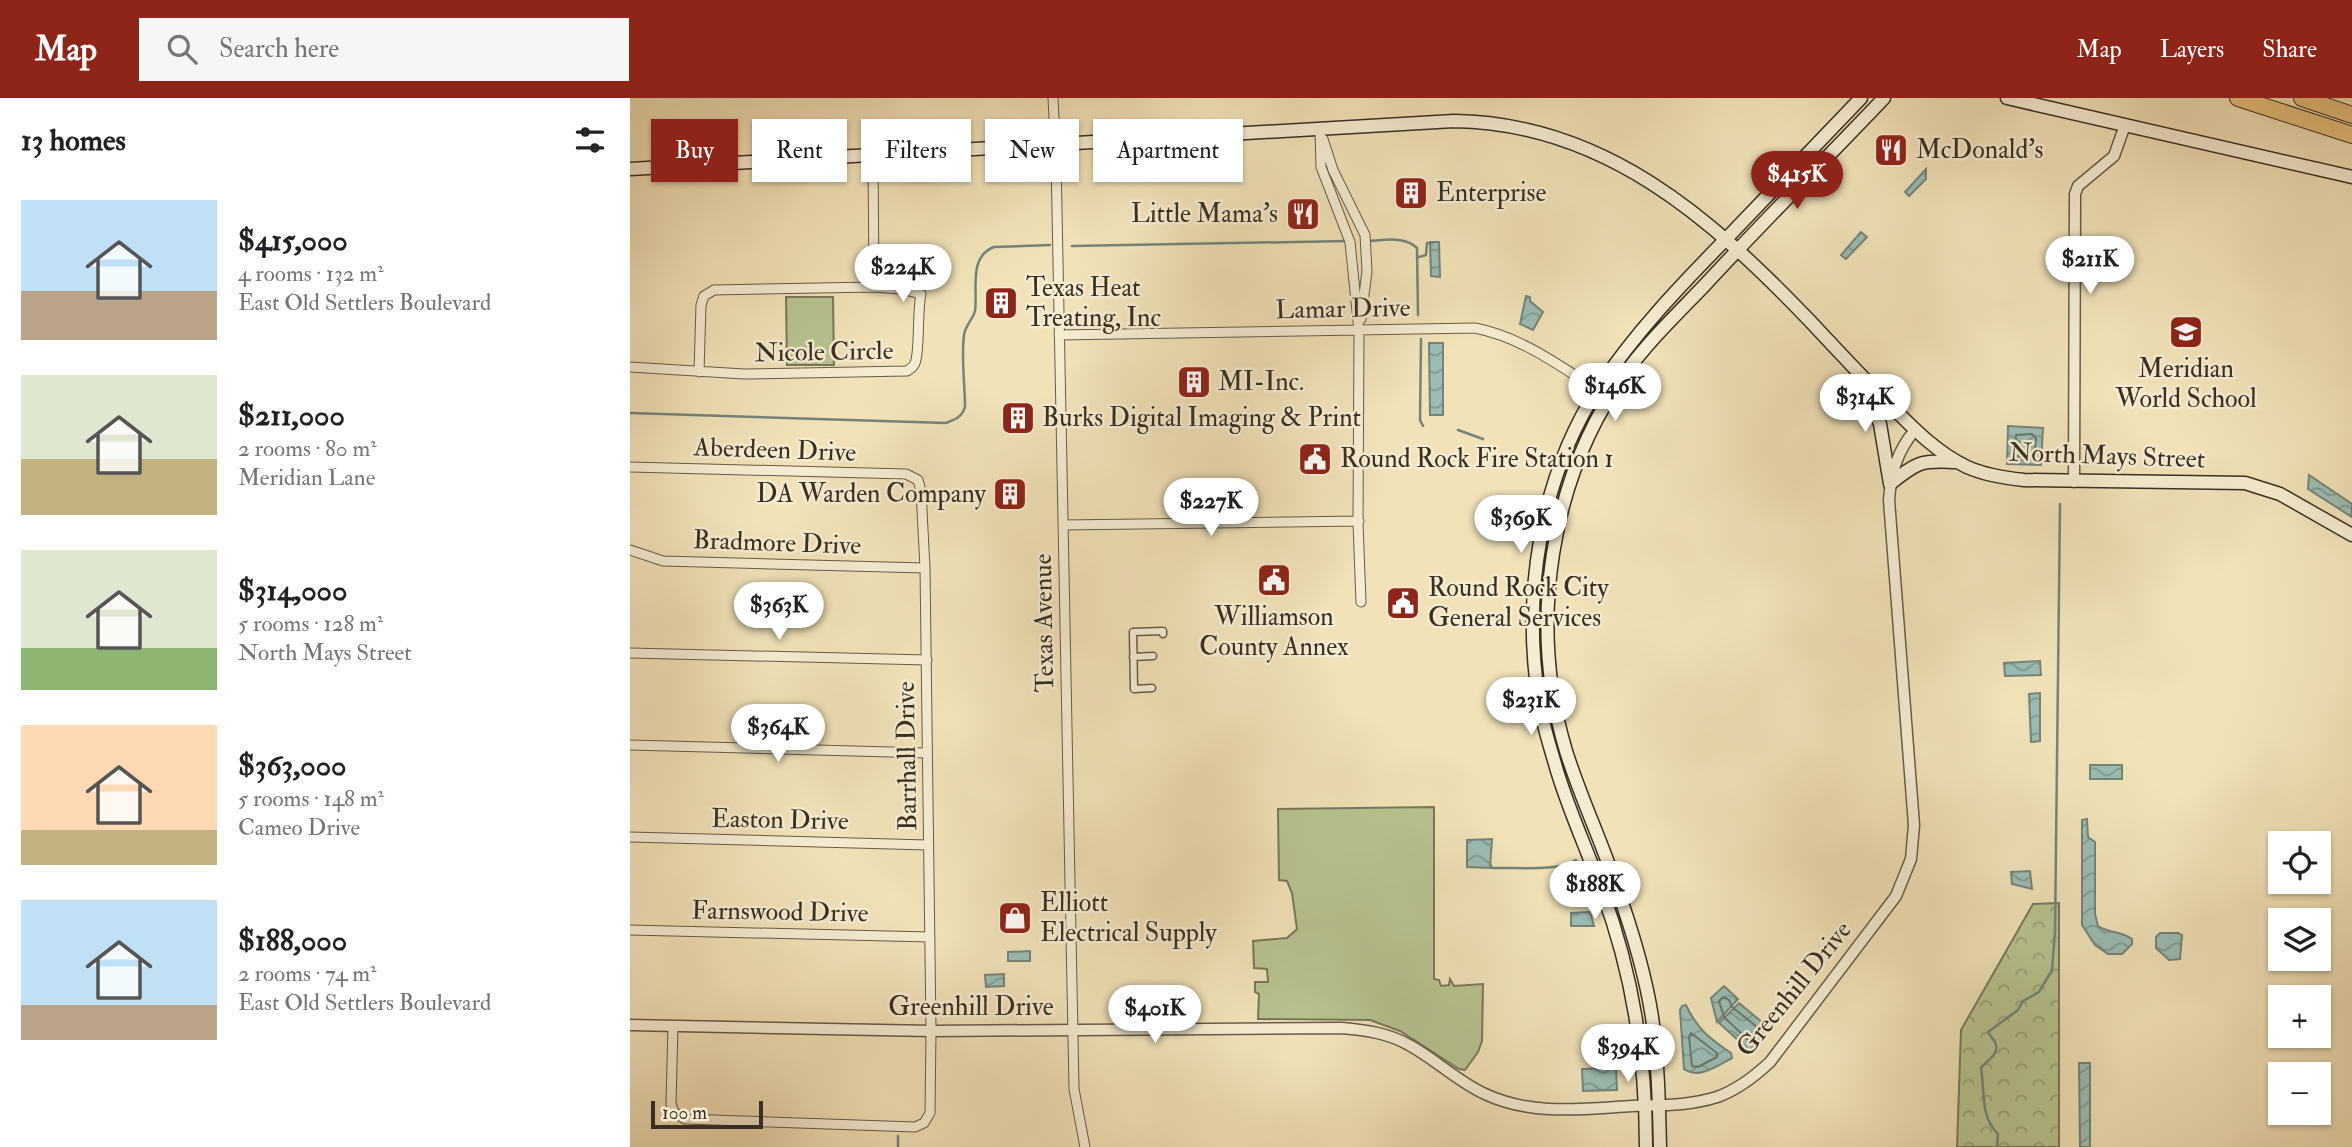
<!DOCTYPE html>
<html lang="en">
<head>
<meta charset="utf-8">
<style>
  :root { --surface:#fff; --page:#f6f6f6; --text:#202124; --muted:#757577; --accent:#8f2418 }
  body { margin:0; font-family:"IM FELL Double Pica",serif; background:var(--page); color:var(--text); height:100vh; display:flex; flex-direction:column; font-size:26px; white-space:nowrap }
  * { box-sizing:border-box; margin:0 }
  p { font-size:23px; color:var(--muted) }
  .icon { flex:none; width:38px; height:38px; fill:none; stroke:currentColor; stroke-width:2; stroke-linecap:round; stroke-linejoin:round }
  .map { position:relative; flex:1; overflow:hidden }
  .side { display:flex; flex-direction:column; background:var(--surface); width:630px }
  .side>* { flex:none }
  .guide { position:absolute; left:21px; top:21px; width:665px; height:63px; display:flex; gap:14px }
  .buttons { position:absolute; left:1638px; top:733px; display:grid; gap:14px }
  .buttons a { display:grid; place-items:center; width:63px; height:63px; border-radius:0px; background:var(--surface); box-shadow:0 2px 5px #0004; font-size:35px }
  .scale { position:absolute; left:21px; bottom:18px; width:112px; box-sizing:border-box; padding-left:7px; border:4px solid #392f24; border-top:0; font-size:19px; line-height:24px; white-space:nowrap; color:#392f24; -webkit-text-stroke:5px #f6ecd1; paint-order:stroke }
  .price { position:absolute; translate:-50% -60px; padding:0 16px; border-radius:24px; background:#fff; color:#222; font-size:23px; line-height:46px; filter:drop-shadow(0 2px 4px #0008) }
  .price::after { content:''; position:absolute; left:50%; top:42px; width:21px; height:16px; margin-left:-10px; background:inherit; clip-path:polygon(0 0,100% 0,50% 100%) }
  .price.active { background:var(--accent); color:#fff }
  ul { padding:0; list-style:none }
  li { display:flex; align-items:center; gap:21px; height:175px; padding:0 21px }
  li span { display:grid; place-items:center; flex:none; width:196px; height:140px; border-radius:0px; color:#555 }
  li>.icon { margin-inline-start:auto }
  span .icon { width:84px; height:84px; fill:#fffc; stroke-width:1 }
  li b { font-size:30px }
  h2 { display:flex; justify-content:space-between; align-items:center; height:84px; padding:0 21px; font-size:30px }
  .chip { padding:0 24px; border-radius:0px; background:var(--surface); box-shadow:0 2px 5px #0004; font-size:24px; line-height:63px }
  .chip.active { background:var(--accent); color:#fff }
  header { display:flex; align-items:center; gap:42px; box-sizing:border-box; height:98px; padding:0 35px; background:var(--accent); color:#fff }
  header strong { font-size:33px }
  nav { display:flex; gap:38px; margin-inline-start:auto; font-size:24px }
  .search { width:490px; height:63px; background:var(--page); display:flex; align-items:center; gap:18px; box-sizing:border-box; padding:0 24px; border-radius:0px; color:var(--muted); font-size:26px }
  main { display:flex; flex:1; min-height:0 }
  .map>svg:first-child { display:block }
</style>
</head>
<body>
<header>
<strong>Map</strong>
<div class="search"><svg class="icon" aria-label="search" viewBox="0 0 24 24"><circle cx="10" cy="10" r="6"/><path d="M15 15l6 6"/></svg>Search here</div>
<nav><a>Map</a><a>Layers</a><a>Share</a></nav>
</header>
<main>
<section class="side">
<h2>13 homes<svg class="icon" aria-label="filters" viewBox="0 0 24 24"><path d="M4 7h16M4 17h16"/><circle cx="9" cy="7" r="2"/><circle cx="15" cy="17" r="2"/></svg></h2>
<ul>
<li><span style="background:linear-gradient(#bfe0f5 65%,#b9a48a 0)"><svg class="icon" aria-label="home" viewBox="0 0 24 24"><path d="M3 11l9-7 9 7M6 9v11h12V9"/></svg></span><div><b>$415,000</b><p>4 rooms · 132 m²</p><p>East Old Settlers Boulevard</p></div></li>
<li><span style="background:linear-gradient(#dfe7d0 60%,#c2b280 0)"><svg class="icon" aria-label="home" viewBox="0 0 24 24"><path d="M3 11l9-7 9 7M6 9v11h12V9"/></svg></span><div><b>$211,000</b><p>2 rooms · 80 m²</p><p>Meridian Lane</p></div></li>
<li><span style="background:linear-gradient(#dfe7d0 70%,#8fb573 0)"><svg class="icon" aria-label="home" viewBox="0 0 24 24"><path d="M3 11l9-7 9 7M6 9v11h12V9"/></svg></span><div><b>$314,000</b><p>5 rooms · 128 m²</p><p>North Mays Street</p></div></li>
<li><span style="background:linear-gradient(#ffd9b3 75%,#c2b280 0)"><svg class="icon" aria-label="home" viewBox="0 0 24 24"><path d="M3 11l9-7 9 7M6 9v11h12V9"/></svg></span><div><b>$363,000</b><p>5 rooms · 148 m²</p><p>Cameo Drive</p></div></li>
<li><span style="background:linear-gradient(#bfe0f5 75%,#b9a48a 0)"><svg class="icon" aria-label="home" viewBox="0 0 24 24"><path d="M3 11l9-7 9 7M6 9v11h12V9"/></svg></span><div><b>$188,000</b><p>2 rooms · 74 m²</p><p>East Old Settlers Boulevard</p></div></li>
</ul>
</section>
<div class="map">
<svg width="1722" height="1049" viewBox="0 0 1722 1049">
  <defs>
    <pattern id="forest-crowns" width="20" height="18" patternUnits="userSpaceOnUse" patternTransform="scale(1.75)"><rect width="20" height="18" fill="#b8c390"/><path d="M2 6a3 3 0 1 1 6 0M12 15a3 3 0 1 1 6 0" fill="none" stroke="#979f75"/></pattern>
    <pattern id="water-waves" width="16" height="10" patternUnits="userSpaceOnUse" patternTransform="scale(1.75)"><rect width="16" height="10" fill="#9bbdb4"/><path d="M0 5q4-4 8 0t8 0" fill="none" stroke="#7f9a92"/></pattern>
  </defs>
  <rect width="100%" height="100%" fill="#f1e2b8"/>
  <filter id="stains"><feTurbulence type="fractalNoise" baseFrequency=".00286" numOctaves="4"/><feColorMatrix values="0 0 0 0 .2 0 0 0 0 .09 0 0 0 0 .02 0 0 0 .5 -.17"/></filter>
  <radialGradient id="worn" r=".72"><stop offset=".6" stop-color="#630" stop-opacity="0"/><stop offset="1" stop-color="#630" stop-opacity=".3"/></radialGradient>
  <path fill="#b8c390" stroke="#78795a" stroke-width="2" d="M156,199H203L204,267H157Z
    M804,709V881L809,882L811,888L819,887L820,881L824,888L853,886L852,943L848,954L835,972L829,971L770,933L740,922L628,921L629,896L625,894V884H638L637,871L624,870L623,843L657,840L667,831L662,795L657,783L649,782L648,711Z"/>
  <path fill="url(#forest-crowns)" stroke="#78795a" stroke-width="2" d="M1429,805V1049H1327L1331,932L1403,806Z"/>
  <path fill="url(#water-waves)" stroke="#74847a" stroke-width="2" d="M1296,71V81L1279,98L1275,94Z
    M1231,134L1237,139L1216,161L1211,157Z
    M800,144H809L810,179L801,178Z
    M896,198L900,199V203L913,214L903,232L890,226Z
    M799,245H813V317H800Z
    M1378,328L1413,330L1411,367L1377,366Z
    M1679,377L1722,406V419L1678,391Z
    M1410,563L1411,577L1375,578L1374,565Z
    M1410,595V643L1401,644L1399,596Z
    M1460,667H1492V681H1460Z
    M1457,721L1458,739L1465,744V816L1468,828C1478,835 1492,833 1502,841V846L1492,856H1478L1465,847L1452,827V722Z
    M862,741L860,770L837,769V742Z
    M1400,773L1402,791L1382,786L1381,774Z
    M960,814L964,828H941V815Z
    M1530,835H1548L1552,837L1550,861L1539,862L1526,850V839Z
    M400,853V863H378V854Z
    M374,876V888L356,889L355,877Z
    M1094,888L1108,901L1087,924L1081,900Z
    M1109,905L1139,930L1120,953L1089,925Z
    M1056,907C1067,931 1080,941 1101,955L1102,960C1088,967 1069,982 1054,971L1050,912L1052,908Z
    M1449,965H1460V1049H1450Z
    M986,970L987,992L953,993L952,971Z"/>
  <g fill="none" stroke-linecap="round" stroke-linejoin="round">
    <path stroke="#6a766c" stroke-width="2" d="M1402,336L1406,340L1404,358H1385L1386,337Z
      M1093,899L1099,902L1102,909L1127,929L1128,933L1121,941H1117L1094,919L1089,903Z
      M1061,935L1087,955V959L1068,969L1062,968L1059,939Z"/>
    <path stroke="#74847a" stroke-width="2.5" d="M738,143C755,142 775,138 787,150L788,217
      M442,148L717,143
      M789,159L796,157L797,145H802
      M791,241L790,322L793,328
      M0,315L316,325C326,321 332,319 335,309C335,286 331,260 334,237C335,228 343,221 345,213C348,191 338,159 364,149L420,147
      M828,332L853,341
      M860,766L862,770C883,769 930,774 946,762
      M268,1049V1038
      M1367,1049L1368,1036C1350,1019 1355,993 1351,970C1357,962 1371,956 1365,944C1363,941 1360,938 1358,934L1388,912L1393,903L1409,894L1422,872L1425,834L1430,406"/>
    <g stroke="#675c49" stroke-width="9">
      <path id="pedestrian" d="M503,559L523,558
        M522,590L504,591L503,534L533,533V536"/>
    </g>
    <g stroke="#675c49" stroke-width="11">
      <path id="minor" d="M423,0L426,60L444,991L455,1049
        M690,32L691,69L720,144L729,233L728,425L731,504
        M693,41L703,72L735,137L737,173L731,221
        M243,56L244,189
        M429,237L845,230C892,239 931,269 971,294
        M0,269L114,276L277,273C281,270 283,270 285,265C290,254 287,213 291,196L271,191L244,189L84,192L74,198L71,207L69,274
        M0,369L276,376L288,382L291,393L295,470L301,933L300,1015L294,1025L285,1029L55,1021L44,1014L41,1006L43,928
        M433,427L729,423
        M0,452L33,463L295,470
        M0,555L297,562
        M0,647L297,655
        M0,739L298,747
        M0,832L300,839"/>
    </g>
    <g stroke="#675c49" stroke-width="13">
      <path id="tertiary" d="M1444,384L1445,96L1448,88L1484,58L1495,27
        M0,927L301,933L712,930C735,932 758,935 779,947C805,961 827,983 855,996C902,1018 952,1011 1002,1008C1031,1007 1059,1008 1087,999C1107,992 1124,979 1140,964L1266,798L1281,761L1284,727L1259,402C1261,375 1267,353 1285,332"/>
    </g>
    <g stroke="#392f24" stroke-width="15">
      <path id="secondary" d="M1377,0L1722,79
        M0,71L824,23C974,25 1081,120 1179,222C1207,252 1234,281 1263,310C1286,333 1308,355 1337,369C1355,377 1375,380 1394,382L1615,385L1650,396L1722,437
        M1234,285L1250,326L1260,386
        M1260,386C1286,365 1290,362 1324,364
        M1016,1049C1016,962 1003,876 972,793C957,751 937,709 925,666C919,645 912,624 909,603C892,498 910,379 969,289C1005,235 1050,188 1096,141C1141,94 1186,47 1231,0
        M1030,1049C1029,1005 1028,962 1022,919C1015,874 1001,829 986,787C971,742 950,698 936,653C898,527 919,380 997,273C1019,243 1047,216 1073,189C1132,125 1194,63 1254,0"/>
    </g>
    <g stroke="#392f24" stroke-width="18">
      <path id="motorway" d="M1608,0L1722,37
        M1672,0L1722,17"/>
    </g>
    <use href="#pedestrian" stroke="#f6ecd1" stroke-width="6"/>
    <use href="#minor" stroke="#f6ecd1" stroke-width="9"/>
    <use href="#tertiary" stroke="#f6ecd1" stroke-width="10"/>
    <use href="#secondary" stroke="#f6ecd1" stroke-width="12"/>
    <use href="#motorway" stroke="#e8c17c" stroke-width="16"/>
  </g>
  <defs>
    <g id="restaurant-square" transform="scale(1.75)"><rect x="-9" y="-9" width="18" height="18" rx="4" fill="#8f2418" stroke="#f6ecd1"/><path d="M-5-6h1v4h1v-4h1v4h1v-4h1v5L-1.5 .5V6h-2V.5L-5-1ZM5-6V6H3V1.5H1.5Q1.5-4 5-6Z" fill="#fff"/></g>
    <g id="building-square" transform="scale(1.75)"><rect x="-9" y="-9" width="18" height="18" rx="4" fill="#8f2418" stroke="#f6ecd1"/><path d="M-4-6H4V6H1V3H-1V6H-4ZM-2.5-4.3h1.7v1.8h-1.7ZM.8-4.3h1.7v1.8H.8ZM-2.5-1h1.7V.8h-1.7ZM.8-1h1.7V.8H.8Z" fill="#fff"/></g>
    <g id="school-square" transform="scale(1.75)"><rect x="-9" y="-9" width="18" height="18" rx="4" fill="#8f2418" stroke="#f6ecd1"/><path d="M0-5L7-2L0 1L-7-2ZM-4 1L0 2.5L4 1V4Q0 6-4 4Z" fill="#fff"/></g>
    <g id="civic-square" transform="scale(1.75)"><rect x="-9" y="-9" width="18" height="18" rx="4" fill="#8f2418" stroke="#f6ecd1"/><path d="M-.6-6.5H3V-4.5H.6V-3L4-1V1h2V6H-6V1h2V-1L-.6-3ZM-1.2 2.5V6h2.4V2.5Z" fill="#fff"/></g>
    <g id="shop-square" transform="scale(1.75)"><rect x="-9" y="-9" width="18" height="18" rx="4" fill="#8f2418" stroke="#f6ecd1"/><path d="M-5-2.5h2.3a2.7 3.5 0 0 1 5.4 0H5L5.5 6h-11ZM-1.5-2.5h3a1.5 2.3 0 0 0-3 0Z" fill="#fff"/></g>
  </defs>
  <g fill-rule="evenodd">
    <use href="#restaurant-square" x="1261" y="52"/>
    <use href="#building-square" x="781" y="95"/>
    <use href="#restaurant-square" x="673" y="116"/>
    <use href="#building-square" x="371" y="205"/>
    <use href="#school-square" x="1556" y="234"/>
    <use href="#building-square" x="564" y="284"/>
    <use href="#building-square" x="388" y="320"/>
    <use href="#civic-square" x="685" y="361"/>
    <use href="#building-square" x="380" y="396"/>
    <use href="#civic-square" x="644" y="482"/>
    <use href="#civic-square" x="773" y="505"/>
    <use href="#shop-square" x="385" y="820"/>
  </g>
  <g text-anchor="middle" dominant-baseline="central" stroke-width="5" stroke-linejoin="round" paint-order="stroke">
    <g font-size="26" fill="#392f24" stroke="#f6ecd1" text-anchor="start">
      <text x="1286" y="52">McDonald's</text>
      <text x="806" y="95">Enterprise</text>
      <text x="648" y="116" text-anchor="end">Little Mama's</text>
      <text x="396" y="190">Texas Heat<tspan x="396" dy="30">Treating, Inc</tspan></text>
      <text x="1556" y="271" text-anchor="middle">Meridian<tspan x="1556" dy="30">World School</tspan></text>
      <text x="588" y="284">MI-Inc.</text>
      <text x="412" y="320">Burks Digital Imaging &amp; Print</text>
      <text x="710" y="361">Round Rock Fire Station 1</text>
      <text x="356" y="396" text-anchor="end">DA Warden Company</text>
      <text x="798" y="490">Round Rock City<tspan x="798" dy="30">General Services</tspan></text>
      <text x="644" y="519" text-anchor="middle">Williamson<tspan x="644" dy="30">County Annex</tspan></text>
      <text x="410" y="805">Elliott<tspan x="410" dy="30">Electrical Supply</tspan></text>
    </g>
    <g font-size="26" fill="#392f24" stroke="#f6ecd1">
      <text transform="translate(713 211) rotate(-1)">Lamar Drive</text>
      <text transform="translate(194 254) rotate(-1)">Nicole Circle</text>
      <text transform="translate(145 352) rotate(2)">Aberdeen Drive</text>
      <text transform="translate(1477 358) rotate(2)">North Mays Street</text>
      <text transform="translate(147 445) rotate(2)">Bradmore Drive</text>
      <text transform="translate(414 525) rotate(-91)">Texas Avenue</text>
      <text transform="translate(277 658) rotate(-91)">Barrhall Drive</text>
      <text transform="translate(150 722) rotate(1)">Easton Drive</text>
      <text transform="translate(150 814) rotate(1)">Farnswood Drive</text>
      <text transform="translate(1164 891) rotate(-51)">Greenhill Drive</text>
      <text x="341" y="909">Greenhill Drive</text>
    </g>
  </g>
  <rect width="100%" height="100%" filter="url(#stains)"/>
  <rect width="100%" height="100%" fill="url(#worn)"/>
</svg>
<div class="buttons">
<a><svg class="icon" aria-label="locate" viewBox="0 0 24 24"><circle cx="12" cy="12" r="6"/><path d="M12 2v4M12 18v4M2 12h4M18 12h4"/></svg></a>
<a><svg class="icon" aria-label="layers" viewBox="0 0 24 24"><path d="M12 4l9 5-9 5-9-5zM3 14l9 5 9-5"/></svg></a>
<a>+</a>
<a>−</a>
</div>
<div class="scale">100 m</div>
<b class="price active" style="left:1167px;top:113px">$415K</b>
<b class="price" style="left:1460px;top:198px">$211K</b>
<b class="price" style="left:273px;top:206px">$224K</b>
<b class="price" style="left:985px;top:325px">$146K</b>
<b class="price" style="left:1235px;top:336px">$314K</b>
<b class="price" style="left:581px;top:440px">$227K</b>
<b class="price" style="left:891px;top:457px">$369K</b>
<b class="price" style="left:149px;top:544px">$363K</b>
<b class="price" style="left:901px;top:639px">$231K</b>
<b class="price" style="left:148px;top:666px">$364K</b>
<b class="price" style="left:965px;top:823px">$188K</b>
<b class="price" style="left:525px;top:947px">$401K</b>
<b class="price" style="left:998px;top:986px">$394K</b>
<div class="guide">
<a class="chip active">Buy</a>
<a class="chip">Rent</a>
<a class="chip">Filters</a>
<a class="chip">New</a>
<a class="chip">Apartment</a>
</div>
</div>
</main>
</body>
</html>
